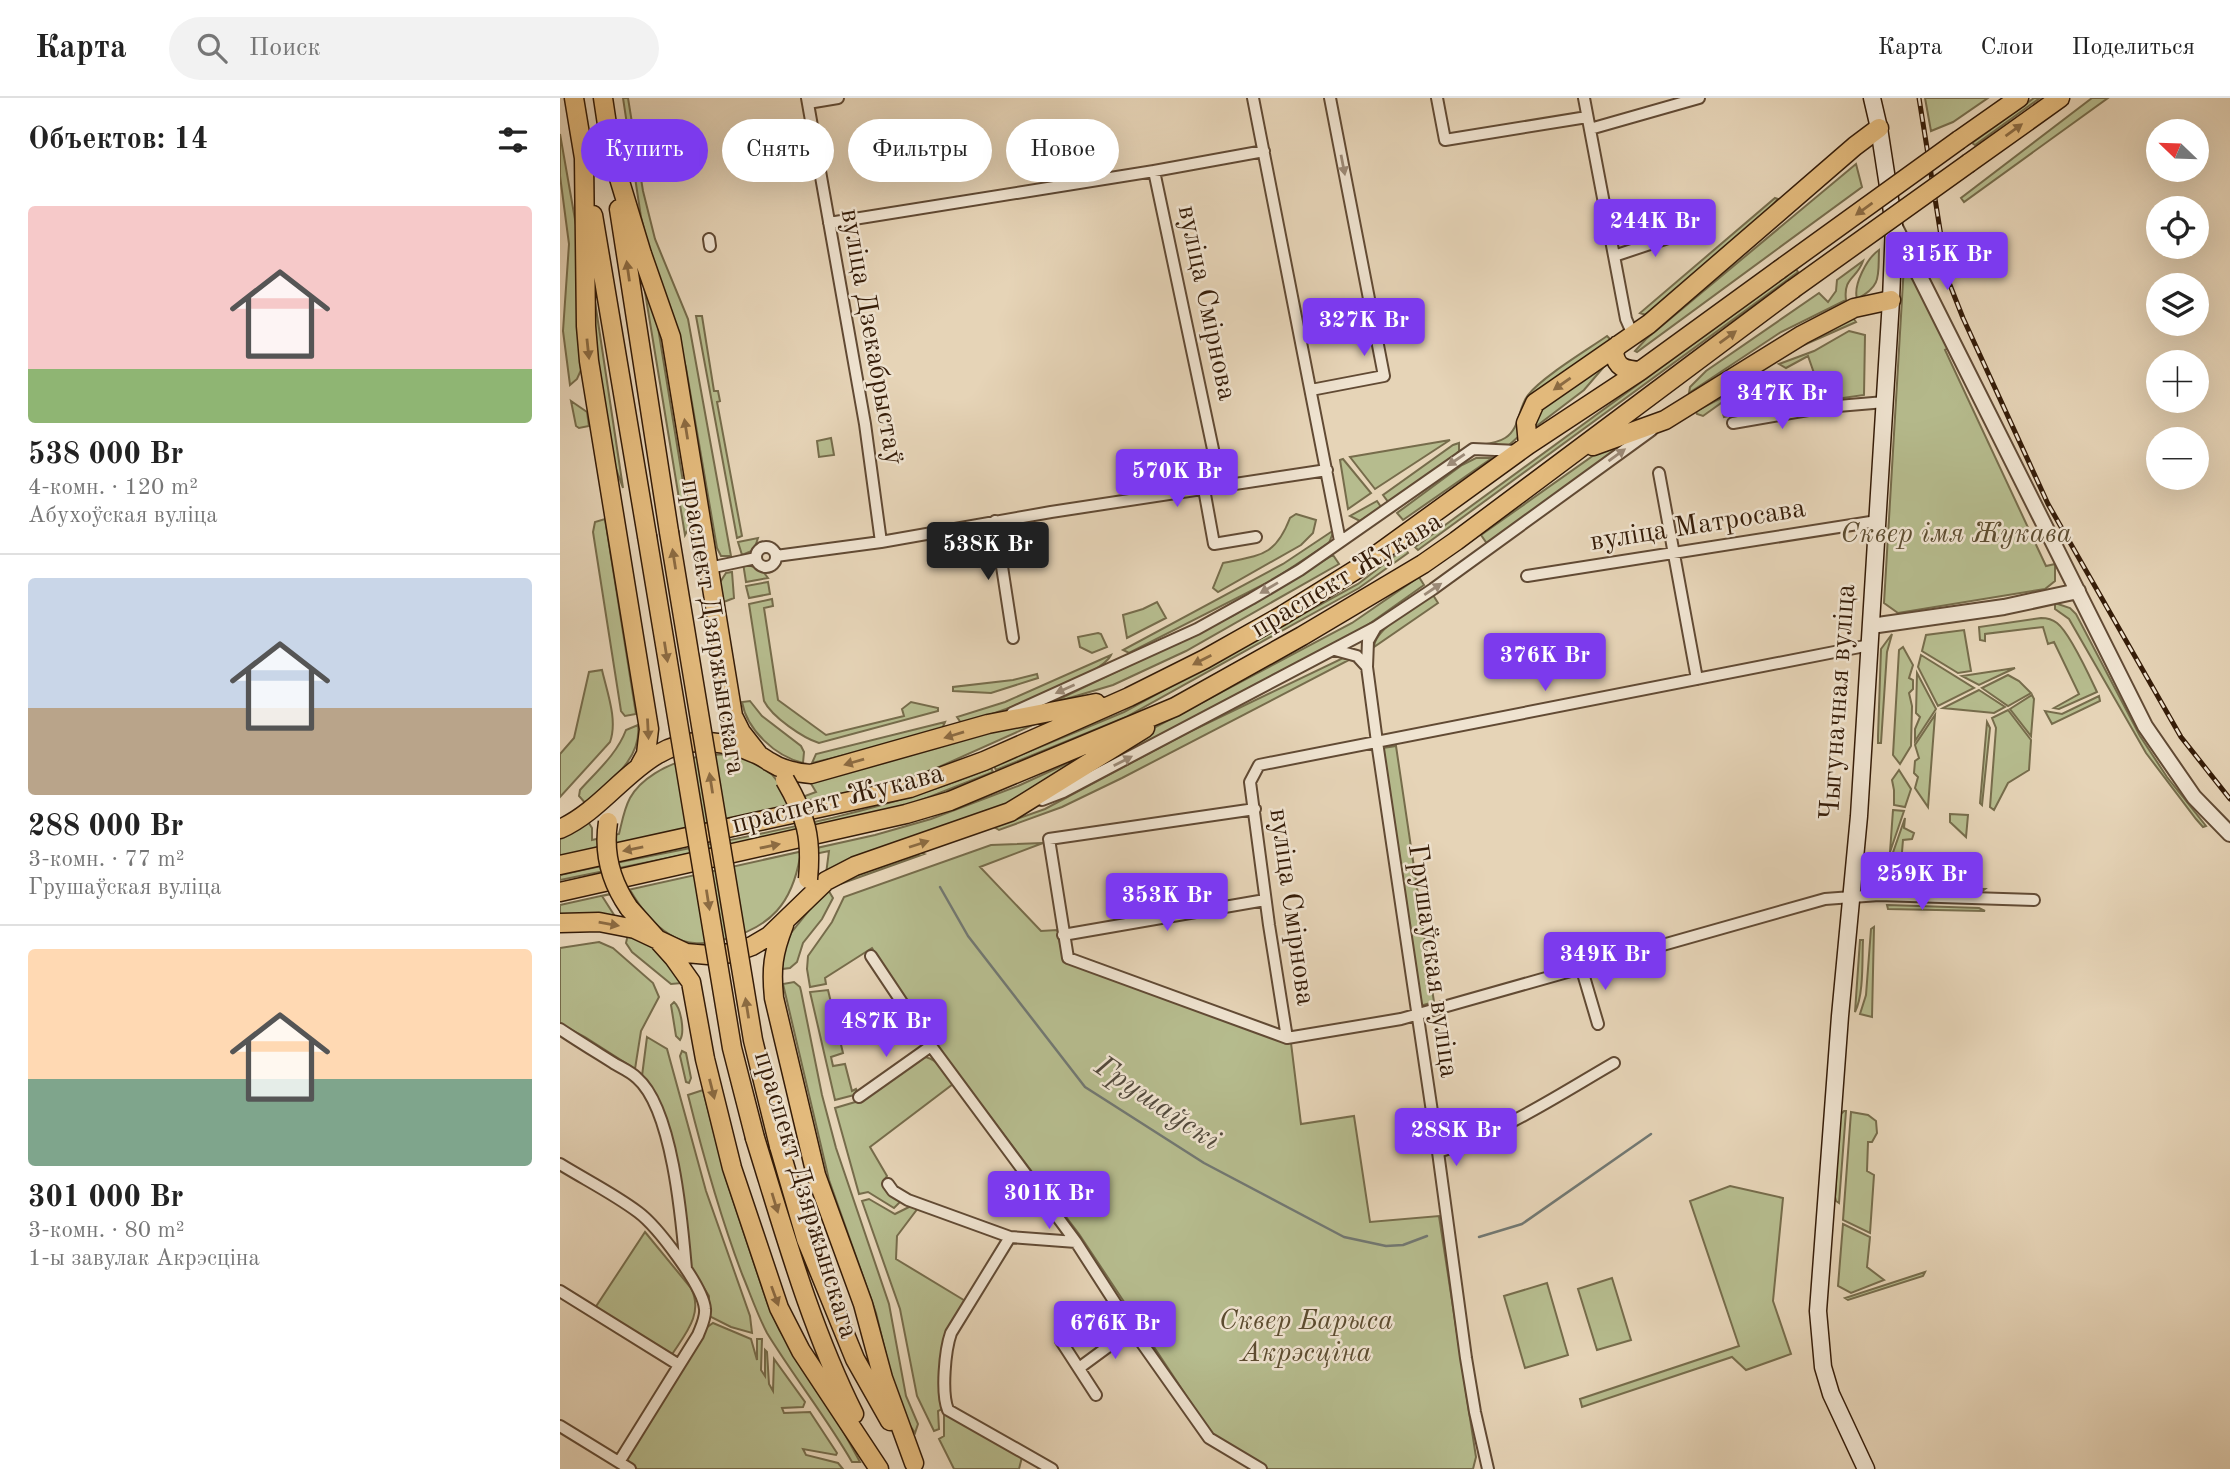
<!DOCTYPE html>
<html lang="ru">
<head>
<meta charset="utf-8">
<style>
  :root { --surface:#fff; --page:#f2f2f2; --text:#222; --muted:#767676; --line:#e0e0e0; --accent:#7c3aed }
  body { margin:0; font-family:"Old Standard TT",serif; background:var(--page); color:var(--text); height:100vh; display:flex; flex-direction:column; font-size:26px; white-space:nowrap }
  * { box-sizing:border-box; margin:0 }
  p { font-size:23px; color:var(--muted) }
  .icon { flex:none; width:38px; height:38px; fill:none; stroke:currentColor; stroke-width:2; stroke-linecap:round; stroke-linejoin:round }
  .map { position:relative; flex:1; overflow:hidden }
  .sheet { display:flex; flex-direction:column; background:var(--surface); width:560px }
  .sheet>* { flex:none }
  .hud { position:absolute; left:21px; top:21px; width:665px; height:63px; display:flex; gap:14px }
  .needle { width:46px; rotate:293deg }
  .fabs { position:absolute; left:1586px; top:21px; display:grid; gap:14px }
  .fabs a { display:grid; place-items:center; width:63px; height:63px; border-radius:50%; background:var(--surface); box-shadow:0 7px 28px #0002; font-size:35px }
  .price { position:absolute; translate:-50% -60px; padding:0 16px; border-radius:7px; background:var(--accent); color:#fff; font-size:23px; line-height:46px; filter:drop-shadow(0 2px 4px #0008) }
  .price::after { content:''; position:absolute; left:50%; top:42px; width:21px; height:16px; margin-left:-10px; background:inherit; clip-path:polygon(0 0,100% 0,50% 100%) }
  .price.active { background:#222; color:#fff }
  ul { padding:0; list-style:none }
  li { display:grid; align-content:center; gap:14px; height:371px; padding:0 28px }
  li+li { border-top:2px solid var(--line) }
  li span { display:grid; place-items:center; height:217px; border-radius:7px; color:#555 }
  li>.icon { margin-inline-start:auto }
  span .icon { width:126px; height:126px; fill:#fffc; stroke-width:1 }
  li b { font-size:30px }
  h2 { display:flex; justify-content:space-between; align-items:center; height:84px; padding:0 28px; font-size:30px }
  .tag { padding:0 24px; border-radius:32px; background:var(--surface); box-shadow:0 7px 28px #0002; font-size:24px; line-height:63px }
  .tag.active { background:var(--accent); color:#fff }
  header { display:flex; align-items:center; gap:42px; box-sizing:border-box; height:98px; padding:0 35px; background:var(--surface); border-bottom:2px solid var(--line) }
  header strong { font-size:33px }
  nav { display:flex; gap:38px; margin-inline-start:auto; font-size:24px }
  .search { width:490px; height:63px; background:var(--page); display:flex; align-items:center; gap:18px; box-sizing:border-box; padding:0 24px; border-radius:38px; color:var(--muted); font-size:26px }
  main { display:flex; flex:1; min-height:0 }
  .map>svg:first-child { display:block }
</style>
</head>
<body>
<header>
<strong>Карта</strong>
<div class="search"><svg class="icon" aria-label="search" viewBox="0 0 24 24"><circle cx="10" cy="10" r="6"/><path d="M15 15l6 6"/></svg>Поиск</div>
<nav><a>Карта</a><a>Слои</a><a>Поделиться</a></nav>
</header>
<main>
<section class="sheet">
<h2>Объектов: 14<svg class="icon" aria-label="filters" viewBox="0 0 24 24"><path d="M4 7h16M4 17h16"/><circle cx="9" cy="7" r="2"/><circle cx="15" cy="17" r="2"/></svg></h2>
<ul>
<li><span style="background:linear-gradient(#f6c9c9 75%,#8fb573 0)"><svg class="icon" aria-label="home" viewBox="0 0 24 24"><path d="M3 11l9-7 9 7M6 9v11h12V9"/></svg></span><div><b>538 000 Br</b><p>4-комн. · 120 m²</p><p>Абухоўская вуліца</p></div></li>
<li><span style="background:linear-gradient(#c9d6e8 60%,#b9a48a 0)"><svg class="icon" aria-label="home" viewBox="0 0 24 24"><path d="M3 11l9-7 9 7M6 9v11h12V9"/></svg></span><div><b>288 000 Br</b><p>3-комн. · 77 m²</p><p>Грушаўская вуліца</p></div></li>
<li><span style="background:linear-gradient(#ffd9b3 60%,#7fa58c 0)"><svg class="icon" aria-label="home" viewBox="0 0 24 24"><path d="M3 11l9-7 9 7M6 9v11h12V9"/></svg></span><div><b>301 000 Br</b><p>3-комн. · 80 m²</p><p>1-ы завулак Акрэсціна</p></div></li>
</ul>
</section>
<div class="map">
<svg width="1670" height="1371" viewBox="0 0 1670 1371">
  <rect width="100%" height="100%" fill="#e6d4b7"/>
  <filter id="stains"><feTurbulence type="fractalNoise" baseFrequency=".00286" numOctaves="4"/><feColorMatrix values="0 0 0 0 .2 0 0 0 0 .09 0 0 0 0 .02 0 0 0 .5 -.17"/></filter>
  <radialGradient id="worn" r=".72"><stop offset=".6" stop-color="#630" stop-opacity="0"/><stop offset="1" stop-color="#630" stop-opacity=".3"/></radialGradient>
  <path fill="#b6bc8e" stroke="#766c4b" stroke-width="2" d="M63,0H68L83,93L95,141L128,221L171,458H161L157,450L126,270L115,228L90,156L81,119Z
    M1365,0H1428L1393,24L1371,33Z
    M1474,0H1480L1415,47L1412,45Z
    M1532,0H1548L1404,104L1401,100Z
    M0,36L16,127L19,204L17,226L21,272L17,281L10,287L3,233L9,146L0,78Z
    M1296,66L1302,89L1077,254L1075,253L1086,241Z
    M1215,100L1218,101L1209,111L1089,218L1080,215Z
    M1319,152C1318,178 1322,188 1297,201C1293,187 1307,160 1319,152Z
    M1303,163C1297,181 1283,179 1286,202L1221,234L1129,295L1130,289L1146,273L1259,195L1268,204L1276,193L1277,182Z
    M1348,166L1390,249L1385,252L1486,468L1495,466V483L1485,491L1338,515L1324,505L1344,167Z
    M1236,171L1238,174L858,452L855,449Z
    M84,188L96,217L130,427L125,437Z
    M34,197L63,390L55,368L32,228Z
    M136,218H142L154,293H158L160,303L157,304L182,438L177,440Z
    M1293,220L1296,224L1221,257Z
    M1289,233L1305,237L1304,297L1269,302L1260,297L1257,298L1242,286L1255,278L1248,258L1226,270L1219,266L1254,253Z
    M1047,238L1054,245L1003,281L959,338L948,348H913C923,346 936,346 945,340C960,331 958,310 968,297C982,279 1027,252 1047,238Z
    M1048,264L1024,292L974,330L980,312Z
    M1167,297L1168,300L1143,318L1137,316L1136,313Z
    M1180,298C1202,302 1221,299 1242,306L1190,313L1164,319L1163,316Z
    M11,303L27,314L29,328L19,330L16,328Z
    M271,340L274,357L259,359L257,343Z
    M1075,340L928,447L921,437L1044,350Z
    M890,342L815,391L790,359Z
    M899,345V353L896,356L829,405L823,397L893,347Z
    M916,360H932L843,422L837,415L902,367Z
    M783,361L811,395L788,411L780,362Z
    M817,403L821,409L800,423L790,418Z
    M736,416L756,422L753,435L741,447L658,494L653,490L663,465C700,457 715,459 730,420Z
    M45,421L76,616L65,618L61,613L33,434L35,424Z
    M774,432L769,445L714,481L569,555L563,552L723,466Z
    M198,440L194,452L182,457L178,444Z
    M845,450L848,455L799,490L566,619L436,672L434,668L564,614L798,486Z
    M773,457L779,466L626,553L553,587L489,606L672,518Z
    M183,465L202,472L208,480L186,484Z
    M172,474L174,500L161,505L159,486L166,475Z
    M859,479L864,487L795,536L522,678L588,633L792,525Z
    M208,484L210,496L189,500L186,488Z
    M873,497L878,505L814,549C815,530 858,507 873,497Z
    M212,501L213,508L204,510L218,602L266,637L344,618L342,611L351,604L378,610V613L259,645C243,640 212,619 204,603L189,506Z
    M597,504L606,520L567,540L563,517L583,511Z
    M1495,505L1510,510L1516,516L1580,638L1607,679L1646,728L1643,729L1636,721L1586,655L1509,521L1495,511Z
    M1481,520C1488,520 1492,521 1497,525C1510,535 1529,577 1537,594L1499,611L1494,610L1519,596L1494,544L1488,546L1483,529L1425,536V543L1420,542L1419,529Z
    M1404,532L1411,573L1398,575L1362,553L1366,537Z
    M538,535L541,536L547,549L532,555L520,549L518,539Z
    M1332,536L1327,554L1321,645H1318V638L1321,551Z
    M1343,549L1353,567L1349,580L1353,582V591L1349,595L1352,608L1351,648L1340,666L1333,657L1339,552Z
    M551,557C542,578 427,620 401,625L397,619L445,604Z
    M1361,557L1414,590L1378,608L1358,569Z
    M783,560L789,562L562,680L502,709L439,732L434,729L485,711L627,635Z
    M1455,570L1419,587L1402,578Z
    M42,572C47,594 58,622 50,644L0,699V656L14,640L29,574Z
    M1357,575L1376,611L1355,643V631L1360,619L1356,615Z
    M477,576L478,580L431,595L393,593V589L453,582Z
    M1448,577L1459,583L1471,595L1448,608L1422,590Z
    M1419,592L1445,609L1434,615L1383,610Z
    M1472,597L1474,601L1471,638L1450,611Z
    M1539,598L1540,603L1492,626L1485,613L1502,616Z
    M190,603L202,618L241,648L244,654L243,665C215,658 187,632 182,604Z
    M1448,612L1471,642L1469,672L1448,685L1434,712L1430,709L1436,630L1432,620Z
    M495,617L379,669L344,682L0,760V738L27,722L32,730V742L59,736C62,724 64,711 70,700C91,662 169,642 204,669C216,678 223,691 229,704L256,694L247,679Z
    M1375,617L1368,709L1355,690L1358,679L1354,675L1355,663L1359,660L1355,647Z
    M385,624L381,633L373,636L252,665L256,656Z
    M1427,624L1430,630L1422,707L1420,705Z
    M78,627C82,662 48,684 26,706L19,698L20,692C37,673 57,656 66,632Z
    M836,648L874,904L860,908L823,650Z
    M530,655L450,707L266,776L269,753L240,759C232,805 211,829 166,841C146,847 127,848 109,836C92,826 80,809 70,792L42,798L56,820L0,819V807L315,737L371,721L458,688Z
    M431,670L433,674L354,705L261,729L0,782V777C144,744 294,726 431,670Z
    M1339,672L1351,691L1345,709L1334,707V692L1332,682Z
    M1333,712L1344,713L1330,754Z
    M1390,716L1408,717L1406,739L1390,724Z
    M1345,720L1344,730L1354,735L1352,741L1343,742L1341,766L1350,767V775H1359V770H1363L1362,781H1346L1329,766Z
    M483,745L420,769L481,833L497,832L504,863L731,945L741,1026L794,1018L810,1124L879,1118L916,1359L913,1371H707L653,1338L519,1136L376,947L312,850L265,880L266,886L250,889L247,871L248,858L272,824L284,799L431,747Z
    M358,754L364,756L280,786L275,781Z
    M1328,789L1425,791L1421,794L1328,792Z
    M267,790L273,800L262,821L243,845L237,864L230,870L222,871L224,852L231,835Z
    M1327,807L1419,810L1425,813L1328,811Z
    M1314,829L1312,919L1300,916L1306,897L1311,831Z
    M68,836L94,850L123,885L111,886L72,854L66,845Z
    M1300,842H1303C1302,861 1304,897 1295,914Z
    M39,844L53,850L93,885L99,899L81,933L75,971L25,939L0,926V850Z
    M234,884L240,889L241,893L262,997L276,1050L329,1206L346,1298L358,1326L355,1335L345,1320L335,1294L316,1215L269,1082L223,886Z
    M268,892L283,955L271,959L273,968L285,966L292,993L296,991L298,996L275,1002L250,894Z
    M114,904C121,910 125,934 120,942L116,938L111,907Z
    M87,939L107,951L146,1093L190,1218L192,1235L171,1229L149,1218V1198L129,1166L122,1103L82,978Z
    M122,953L126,955L131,980L129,985L126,984L120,958Z
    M361,959C377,958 384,974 393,986L310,1049L327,1078L323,1084L340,1104L334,1110L308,1094L299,1096L275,1010L302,1002Z
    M143,992L166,1081L208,1207L220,1233L270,1309L300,1364H292C266,1319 234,1279 207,1235C197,1216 190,1195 182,1176C160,1118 143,1057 128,997Z
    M1284,1013H1286L1279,1105L1276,1103L1275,1099L1280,1017Z
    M1291,1014L1308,1017L1316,1023L1317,1035L1312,1044H1308L1307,1073L1314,1077L1310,1135L1283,1122Z
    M1170,1088L1223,1100L1213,1203L1231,1256L1186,1272L1172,1259L1022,1309L1020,1301L1179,1248L1130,1103Z
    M309,1101L335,1116L353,1107L358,1110L337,1138L336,1161L407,1204L387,1235L384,1310L378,1313L379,1331L374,1333L357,1298L340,1211L302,1103Z
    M1283,1126L1310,1139L1307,1169L1324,1182L1291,1195L1278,1188Z
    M85,1134L131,1190C144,1216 125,1236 111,1258L35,1210Z
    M1365,1174L1363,1178L1288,1202L1285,1200Z
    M1052,1180L1071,1242L1037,1252L1018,1191Z
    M987,1185L1008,1257L965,1270L944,1198Z
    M153,1225L191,1241L197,1262V1241H202L201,1272L205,1278V1252L207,1254L209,1286L213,1293L214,1261L245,1304L243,1309L222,1310L224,1315L250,1314L277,1355L276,1357L243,1351L246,1357L278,1365L283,1371H77L65,1363L146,1230Z
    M386,1315L462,1359L459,1371H394L379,1341L384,1338V1317Z"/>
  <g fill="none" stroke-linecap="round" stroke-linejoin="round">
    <path stroke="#727872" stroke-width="2.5" d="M380,789L408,838L525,989L644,1065L784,1139L826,1148L843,1147L867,1138
      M919,1139L962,1126L1091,1036"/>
    <g stroke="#614a34" stroke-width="14">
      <path id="minor" d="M247,0L305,326L321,444
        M693,0L780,443
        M877,0L885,42L1027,19
        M1024,0L1066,221L1073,237
        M248,5L278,0
        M1030,31L1139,0
        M594,73L661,389
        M269,125L594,73L704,53
        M149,141L150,148
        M1054,158L1126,134
        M751,292L824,278L770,0
        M1173,325L1266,309L1325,304
        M1099,375L1137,581
        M644,391L654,446L696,439
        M435,423L453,540
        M196 459a10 10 0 1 1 20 0a10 10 0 1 1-20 0Z
        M216,458L321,444L491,414L767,372
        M149,470L196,460
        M967,478L1317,423
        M816,529L808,543L807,569L817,644L878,1054L906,1260L915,1314L928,1371
        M775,552L797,558L807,569
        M452,615L637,531L691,501L740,472L913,351L958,353
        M482,702L503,694L816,529L873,491L1092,332
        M695,711L489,741L508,860L727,940L841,921L1265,801L1319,797L1474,802
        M503,837L705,802
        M311,858L371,948L516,1144L572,1231L649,1340L701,1371
        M1022,872L1038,926
        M0,931C18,943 36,954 55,966C62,970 71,974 77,980C113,1011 122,1125 126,1171
        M727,940L709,827L690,684L699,667L1310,547
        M299,999L371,948
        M878,1054C942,1035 997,998 1054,965
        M0,1066C26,1082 54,1096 78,1114C97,1128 143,1188 145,1211C146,1220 141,1229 138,1237L59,1364
        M328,1086L333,1093L348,1102L450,1139
        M0,1193L119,1267
        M501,1243L536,1297
        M519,1270L572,1231
        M0,1328L70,1371
        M492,1371L388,1312C381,1295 385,1252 391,1235L450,1139L516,1144"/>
    </g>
    <g stroke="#614a34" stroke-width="18">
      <path id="tertiary" d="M1334,127L1585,628L1634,699L1670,736
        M1311,528L1444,509L1518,493"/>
    </g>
    <g stroke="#351c08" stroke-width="19">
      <path id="secondary" d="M1306,1371L1271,1296L1263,1269L1258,1213L1280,918L1299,718L1331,202L1334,127L1319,30L1312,0"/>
    </g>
    <g stroke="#351c08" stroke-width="21">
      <path id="primary" d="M14,0L26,72
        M43,0L53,66
        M1399,42L1459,0
        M51,54L82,156L111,239L173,618L181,634L199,657
        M24,61L26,228L29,263L89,631L86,656L80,667
        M1409,65L1500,0
        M59,111L109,434
        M33,117L87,438
        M1058,247L1054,254C1056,270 1065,272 1080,273
        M968,347L966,325L975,305L1089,226L1295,48L1319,30
        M1033,348L1105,322L1242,237L1294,210L1331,202
        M0,731C54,707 83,639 149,644C165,645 181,649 196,656C201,658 205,661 210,664C222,672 237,675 251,676L428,626L536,605
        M0,767L350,690L424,663L569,599L645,561L723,517L797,471L968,347L1080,273L1219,172
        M0,794L346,716L390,703L615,609L742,538L863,466L896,443L1233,191
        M69,810L114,860L131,884L145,961L172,1070L219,1210L241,1253L319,1371
        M0,825L39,824L75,831L126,855L148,857L173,855L192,848L209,838L266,783L295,768L450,714L585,630
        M224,827C213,855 211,871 214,900L256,1077L303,1206L323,1280L354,1365
        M195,1040C224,1133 250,1228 294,1316
        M219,1048L246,1141L295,1261L330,1323"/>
    </g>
    <use href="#minor" stroke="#efe3d0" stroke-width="10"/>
    <use href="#tertiary" stroke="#efe3d0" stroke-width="14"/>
    <use href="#secondary" stroke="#efe3d0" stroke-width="16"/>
    <use href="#primary" stroke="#e3ba7c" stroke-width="18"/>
    <g stroke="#351c08" stroke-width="5">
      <path id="rail" d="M1359,0L1388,182L1403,220L1488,406L1621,639L1670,701"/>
    </g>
    <use href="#rail" stroke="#efe3d0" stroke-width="2.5" stroke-dasharray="8" stroke-linecap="butt"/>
    <g stroke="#351c08" stroke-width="21" stroke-linecap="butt">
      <path id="primary-bridge" d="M1219,172L1399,42
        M1233,191L1409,65
        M109,434L193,942L219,1048
        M87,438L172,950L195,1040
        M225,682C246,718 252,739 248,781
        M48,724C43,756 51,784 69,810"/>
    </g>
    <use href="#primary-bridge" stroke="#e3ba7c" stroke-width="18"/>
  </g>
  <defs><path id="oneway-solid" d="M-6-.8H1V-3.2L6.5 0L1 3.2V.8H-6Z" transform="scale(1.75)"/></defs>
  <g fill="#8c6b42">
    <use href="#oneway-solid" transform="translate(1454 32) rotate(-36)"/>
    <use href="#oneway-solid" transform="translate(1304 111) rotate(144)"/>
    <use href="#oneway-solid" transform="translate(68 173) rotate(-98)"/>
    <use href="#oneway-solid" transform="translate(1168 239) rotate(-36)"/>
    <use href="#oneway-solid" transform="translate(28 251) rotate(84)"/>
    <use href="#oneway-solid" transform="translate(1002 286) rotate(145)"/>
    <use href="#oneway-solid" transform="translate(126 331) rotate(-99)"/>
    <use href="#oneway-solid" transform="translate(114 461) rotate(-99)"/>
    <use href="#oneway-solid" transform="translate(106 554) rotate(81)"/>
    <use href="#oneway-solid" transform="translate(642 562) rotate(153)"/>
    <use href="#oneway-solid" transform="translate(88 631) rotate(87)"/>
    <use href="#oneway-solid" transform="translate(394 637) rotate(163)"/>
    <use href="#oneway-solid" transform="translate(294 664) rotate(164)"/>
    <use href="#oneway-solid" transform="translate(151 685) rotate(-99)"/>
    <use href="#oneway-solid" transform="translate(359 746) rotate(-18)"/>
    <use href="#oneway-solid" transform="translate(210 748) rotate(-12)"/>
    <use href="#oneway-solid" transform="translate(73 751) rotate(168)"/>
    <use href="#oneway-solid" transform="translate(148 802) rotate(81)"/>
    <use href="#oneway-solid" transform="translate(49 826) rotate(10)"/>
    <use href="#oneway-solid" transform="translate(187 910) rotate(-99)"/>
    <use href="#oneway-solid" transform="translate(152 991) rotate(76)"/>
    <use href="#oneway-solid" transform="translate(215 1105) rotate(73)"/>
    <use href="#oneway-solid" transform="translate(215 1198) rotate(70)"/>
  </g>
  <g fill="#9b8976">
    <use href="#oneway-solid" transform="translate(783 67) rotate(79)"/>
    <use href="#oneway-solid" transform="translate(1057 357) rotate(-36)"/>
    <use href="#oneway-solid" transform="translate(896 362) rotate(146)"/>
    <use href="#oneway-solid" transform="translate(709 490) rotate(149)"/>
    <use href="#oneway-solid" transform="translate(873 491) rotate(-34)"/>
    <use href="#oneway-solid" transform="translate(505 591) rotate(156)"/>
    <use href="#oneway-solid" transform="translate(563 663) rotate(-27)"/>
  </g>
  <g text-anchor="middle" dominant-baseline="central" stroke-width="5" stroke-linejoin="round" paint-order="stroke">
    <g font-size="28" fill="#351c08" stroke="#efe3d0">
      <text transform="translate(646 205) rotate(78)">вуліца Смірнова</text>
      <text transform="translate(311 239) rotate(80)">вуліца Дзекабрыстаў</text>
      <text transform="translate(1138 428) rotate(-9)">вуліца Матросава</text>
      <text transform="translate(787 478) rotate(-31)">праспект Жукава</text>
      <text transform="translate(152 529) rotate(81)">праспект Дзяржынскага</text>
      <text transform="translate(1279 604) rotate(-86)">Чыгуначная вуліца</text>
      <text transform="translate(278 702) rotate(-14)">праспект Жукава</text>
      <text transform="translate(731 809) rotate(82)">вуліца Смірнова</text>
      <text transform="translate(872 863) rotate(82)">Грушаўская вуліца</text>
      <text transform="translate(245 1097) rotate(73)">праспект Дзяржынскага</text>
    </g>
    <g font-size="28" font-style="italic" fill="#5c4c30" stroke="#efe3d0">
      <text x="1396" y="437">Сквер імя Жукава</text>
      <text x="746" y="1224">Сквер Барыса<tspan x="746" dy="32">Акрэсціна</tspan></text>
    </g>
    <g font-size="30" font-style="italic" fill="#534a3d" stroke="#efe3d0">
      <text transform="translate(597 1006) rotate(34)">Грушаўскі</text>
    </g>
  </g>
  <rect width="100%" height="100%" filter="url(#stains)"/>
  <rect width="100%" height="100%" fill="url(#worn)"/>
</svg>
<div class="fabs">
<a><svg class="needle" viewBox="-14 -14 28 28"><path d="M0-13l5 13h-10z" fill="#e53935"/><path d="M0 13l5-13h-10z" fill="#767676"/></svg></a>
<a><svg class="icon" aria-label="locate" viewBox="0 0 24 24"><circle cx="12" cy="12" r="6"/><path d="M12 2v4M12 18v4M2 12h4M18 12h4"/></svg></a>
<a><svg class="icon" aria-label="layers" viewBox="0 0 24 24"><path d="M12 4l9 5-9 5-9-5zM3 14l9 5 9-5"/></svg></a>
<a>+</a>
<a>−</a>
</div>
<b class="price" style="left:1095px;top:161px">244K Br</b>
<b class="price" style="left:1387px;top:194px">315K Br</b>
<b class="price" style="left:804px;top:260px">327K Br</b>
<b class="price" style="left:1222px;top:333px">347K Br</b>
<b class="price" style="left:617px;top:411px">570K Br</b>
<b class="price active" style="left:428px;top:484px">538K Br</b>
<b class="price" style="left:985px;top:595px">376K Br</b>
<b class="price" style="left:1362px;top:814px">259K Br</b>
<b class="price" style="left:607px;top:835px">353K Br</b>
<b class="price" style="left:1045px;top:894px">349K Br</b>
<b class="price" style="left:326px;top:961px">487K Br</b>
<b class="price" style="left:896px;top:1070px">288K Br</b>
<b class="price" style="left:489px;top:1133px">301K Br</b>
<b class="price" style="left:555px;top:1263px">676K Br</b>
<div class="hud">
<a class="tag active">Купить</a>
<a class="tag">Снять</a>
<a class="tag">Фильтры</a>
<a class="tag">Новое</a>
</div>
</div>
</main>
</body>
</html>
